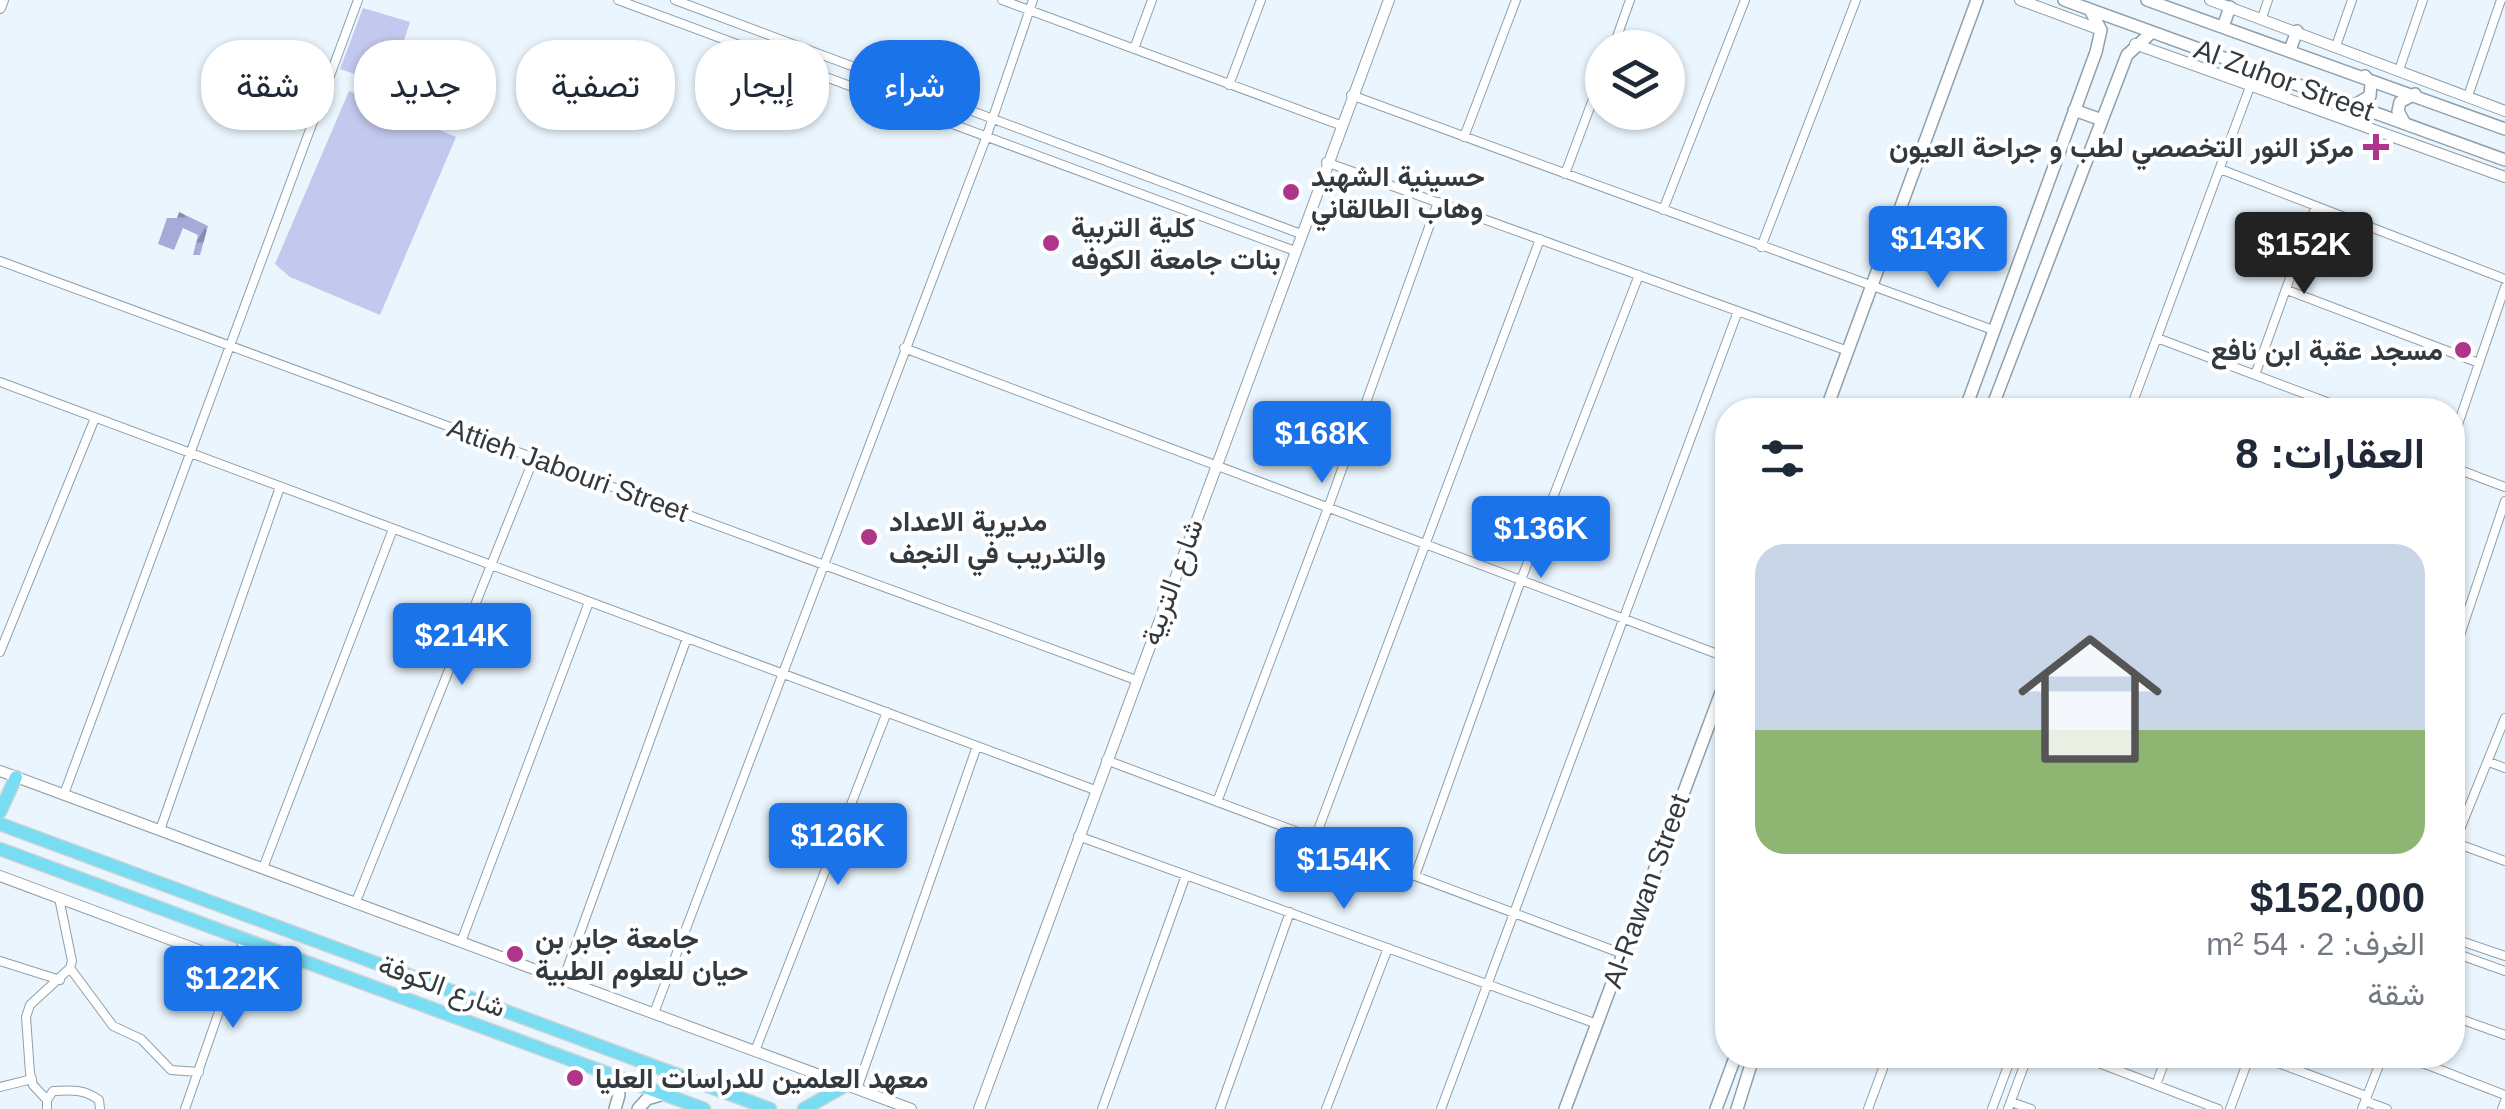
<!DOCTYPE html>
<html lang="ar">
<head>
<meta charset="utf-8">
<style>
  :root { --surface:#fff; --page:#f2f2f3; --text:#1f2937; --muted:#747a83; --line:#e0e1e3; --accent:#1a73e8 }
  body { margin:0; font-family:Arial,Vazirmatn,sans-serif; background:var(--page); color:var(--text); direction:rtl; height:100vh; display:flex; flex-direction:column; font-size:38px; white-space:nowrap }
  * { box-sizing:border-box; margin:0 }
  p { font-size:32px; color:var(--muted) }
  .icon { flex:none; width:55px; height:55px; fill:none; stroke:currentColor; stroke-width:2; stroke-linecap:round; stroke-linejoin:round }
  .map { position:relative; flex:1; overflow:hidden; direction:ltr }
  .panel { position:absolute; left:1715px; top:398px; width:750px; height:670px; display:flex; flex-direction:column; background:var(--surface); border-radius:40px; box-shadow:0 2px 8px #0004; direction:rtl }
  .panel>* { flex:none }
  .guide { position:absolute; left:30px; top:40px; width:950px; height:90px; direction:rtl; display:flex; gap:20px }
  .tools { position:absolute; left:1585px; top:30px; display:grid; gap:20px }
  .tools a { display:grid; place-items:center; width:100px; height:100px; border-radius:50%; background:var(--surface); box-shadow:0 2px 8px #0004; font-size:50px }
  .price { position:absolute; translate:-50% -85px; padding:0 22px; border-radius:10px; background:var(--accent); color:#fff; font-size:32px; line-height:65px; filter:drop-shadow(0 2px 5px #0008) }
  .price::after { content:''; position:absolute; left:50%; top:60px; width:30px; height:22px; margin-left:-15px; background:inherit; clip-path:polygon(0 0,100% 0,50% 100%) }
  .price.selected { background:#222; color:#fff }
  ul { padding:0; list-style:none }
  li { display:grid; align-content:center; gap:20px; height:530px; padding:0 40px }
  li+li { border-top:2px solid var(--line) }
  li span { display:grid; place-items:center; height:310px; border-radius:30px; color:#555 }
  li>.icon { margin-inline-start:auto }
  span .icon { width:180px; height:180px; fill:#fffc; stroke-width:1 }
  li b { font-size:42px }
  h2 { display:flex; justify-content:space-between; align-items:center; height:120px; padding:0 40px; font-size:42px }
  .chip { padding:0 35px; border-radius:40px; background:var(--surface); box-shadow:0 2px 8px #0004; font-size:35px; line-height:90px }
  .chip.selected { background:var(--accent); color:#fff }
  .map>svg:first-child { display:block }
</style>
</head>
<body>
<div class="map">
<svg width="2505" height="1109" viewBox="0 0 2505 1109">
  <defs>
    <pattern id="forest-firs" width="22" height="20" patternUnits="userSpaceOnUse" patternTransform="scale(2.5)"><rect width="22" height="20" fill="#a4abd9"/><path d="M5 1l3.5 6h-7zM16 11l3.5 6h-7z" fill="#868cb1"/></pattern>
  </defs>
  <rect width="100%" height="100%" fill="#eaf5fd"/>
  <path fill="#c2c8ee" d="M363,8L410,22L389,85L340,69Z
    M349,91L456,137L380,315L290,277L275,264Z"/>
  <path fill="url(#forest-firs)" d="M179,212L208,226L200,255H193L198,235L183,228L174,250L158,244L167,218H177Z"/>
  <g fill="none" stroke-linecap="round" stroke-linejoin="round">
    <g stroke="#8ea0ab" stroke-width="10">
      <path id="minor" d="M618,0L1295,251
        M675,0L1301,234
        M1002,0L1340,125
        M2262,18L2268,0
        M2336,46L2352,0
        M1613,48L1630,0
        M1134,49L1152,0
        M2399,70L2423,0
        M1229,85L1261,0
        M1351,95L1993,330
        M2468,96L2501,0
        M1464,137L1516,0
        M1326,162L1848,351
        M2220,169L2505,279
        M1565,174L1602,75
        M1663,210L1745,0
        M1761,247L1856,0
        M0,261L1136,680
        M2287,290L2479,363
        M2157,338L2348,410
        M904,348L1728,658
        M2255,375L2316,206
        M0,382L1095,790
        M2130,410L2251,84
        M2452,442L2505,287
        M2452,467L2505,487
        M0,652L95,418
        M2452,659L2505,501
        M1106,760L1623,954
        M2489,762L2505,768
        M64,794L358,0
        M1217,802L1328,508L1438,202
        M160,830L280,487
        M1078,836L1597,1024
        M1315,838L1540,239
        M2453,842L2505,861
        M2452,849L2505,718
        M263,868L393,529
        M1415,876L1521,580L1639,275
        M355,904L534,458
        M2452,938L2505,956
        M461,942L589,602
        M2452,952L2505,971
        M0,961L60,980
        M70,968L113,1026L141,1039L171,1070L199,1072
        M563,980L687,638
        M654,1013L986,138L1033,0
        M2452,1016L2505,1035
        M755,1051L887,712
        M2078,1055L2218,1109
        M2257,1055L2366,1096
        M2402,1055L2505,1095
        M2156,1085L2167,1055
        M0,1087L32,1079
        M857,1089L977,746
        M47,1100L33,1085L30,1073L26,1017L30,1005L70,968L72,961L59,898
        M2365,1101L2387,1109
        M2011,1102L2031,1109
        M47,1109V1100L53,1091C71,1090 84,1089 99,1100L100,1109
        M185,1109L244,940
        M1102,1109L1186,875
        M1220,1109L1290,912
        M1326,1109L1388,948
        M1441,1109L1738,311
        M1868,1109L1888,1055
        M1992,1109L2012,1055
        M2008,1109L2028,1055
        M2230,1109L2250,1055
        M2362,1109L2383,1055
        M2502,1109L2505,1101"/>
    </g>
    <g stroke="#8ea0ab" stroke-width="12">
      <path id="tertiary" d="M2020,0L2101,30
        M2210,0L2505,111
        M0,8L3,0
        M2135,44L2505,177
        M0,771L911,1109
        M0,876L236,964
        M979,1109L1389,0"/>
    </g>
    <g stroke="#8ea0ab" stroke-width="14">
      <path id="secondary" d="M2064,0L2505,160
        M2147,0L2505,129
        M2223,27L2230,7
        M2290,50L2297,31
        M2356,104L2370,96L2371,83L2365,76
        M2074,110L2102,120
        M2404,122L2398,111L2400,102L2415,94
        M1826,410L1977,0
        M1965,410L2096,52L2101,30L2090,10
        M1991,410L2127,55L2152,32
        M615,1077L619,1095L615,1109
        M638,1109L647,1099L664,1094
        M1565,1109L1728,674
        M1716,1109L1736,1055
        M1737,1109L1754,1055"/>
    </g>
    <g stroke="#d2d4d5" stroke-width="15">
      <path id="trunk" d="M0,812L16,777
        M0,824L770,1109
        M0,849L704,1109
        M804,1109L846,1085"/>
    </g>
    <use href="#minor" stroke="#fff" stroke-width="8"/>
    <use href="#tertiary" stroke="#fff" stroke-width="10"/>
    <use href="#secondary" stroke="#fff" stroke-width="11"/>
    <use href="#trunk" stroke="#78dcf2" stroke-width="12"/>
  </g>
  <g fill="#ae358a" stroke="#fff" stroke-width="4">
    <path d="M2371 132h10v10h10v10h-10v10h-10v-10h-10v-10h10z"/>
    <circle cx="1291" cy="192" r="10"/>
    <circle cx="1051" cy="243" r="10"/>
    <circle cx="2463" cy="350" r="10"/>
    <circle cx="869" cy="537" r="10"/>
    <circle cx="515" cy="954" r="10"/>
    <circle cx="575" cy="1078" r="10"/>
  </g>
  <g text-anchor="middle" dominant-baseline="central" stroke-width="8" stroke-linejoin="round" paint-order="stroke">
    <g font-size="28" fill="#333a3f" stroke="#fff">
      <text transform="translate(2284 80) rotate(20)">Al Zuhor Street</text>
      <text transform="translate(568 470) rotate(20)">Attieh Jabouri Street</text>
      <text transform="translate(1172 582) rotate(-70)">شارع التربية</text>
      <text transform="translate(1646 891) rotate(-70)">Al-Rawan Street</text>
      <text transform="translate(442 986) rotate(20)">شارع الكوفة</text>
    </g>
    <g font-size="28" font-weight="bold" fill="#333a3f" stroke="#fff" text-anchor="start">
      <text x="2354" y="147" text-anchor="end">مركز النور التخصصي لطب و جراحة العيون</text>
      <text x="1311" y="176">حسينية الشهيد<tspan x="1311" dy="32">وهاب الطالقاني</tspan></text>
      <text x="1071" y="227">كلية التربية<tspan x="1071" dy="32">بنات جامعة الكوفه</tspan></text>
      <text x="2443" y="350" text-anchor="end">مسجد عقبة ابن نافع</text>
      <text x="889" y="521">مديرية الاعداد<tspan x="889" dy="32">والتدريب في النجف</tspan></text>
      <text x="535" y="938">جامعة جابر بن<tspan x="535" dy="32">حيان للعلوم الطبية</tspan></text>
      <text x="595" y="1078">معهد العلمين للدراسات العليا</text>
    </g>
  </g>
</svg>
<div class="tools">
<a><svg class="icon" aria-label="layers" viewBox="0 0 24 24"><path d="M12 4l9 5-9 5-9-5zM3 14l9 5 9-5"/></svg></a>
</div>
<b class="price" style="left:1938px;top:291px">$143K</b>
<b class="price selected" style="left:2304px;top:297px">$152K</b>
<b class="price" style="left:1322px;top:486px">$168K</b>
<b class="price" style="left:1541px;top:581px">$136K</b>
<b class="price" style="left:462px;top:688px">$214K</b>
<b class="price" style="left:838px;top:888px">$126K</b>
<b class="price" style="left:1344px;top:912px">$154K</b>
<b class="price" style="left:233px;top:1031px">$122K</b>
<div class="guide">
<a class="chip selected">شراء</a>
<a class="chip">إيجار</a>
<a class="chip">تصفية</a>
<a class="chip">جديد</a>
<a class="chip">شقة</a>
</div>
<section class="panel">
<h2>العقارات: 8<svg class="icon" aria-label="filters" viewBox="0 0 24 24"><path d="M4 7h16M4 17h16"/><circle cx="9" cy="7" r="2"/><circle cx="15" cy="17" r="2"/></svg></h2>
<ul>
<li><span style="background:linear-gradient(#c9d6e8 60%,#8fb573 0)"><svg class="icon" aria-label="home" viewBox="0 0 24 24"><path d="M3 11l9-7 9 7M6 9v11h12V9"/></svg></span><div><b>$152,000</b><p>الغرف: 2 · 54 m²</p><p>شقة</p></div></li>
</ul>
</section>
</div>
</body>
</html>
